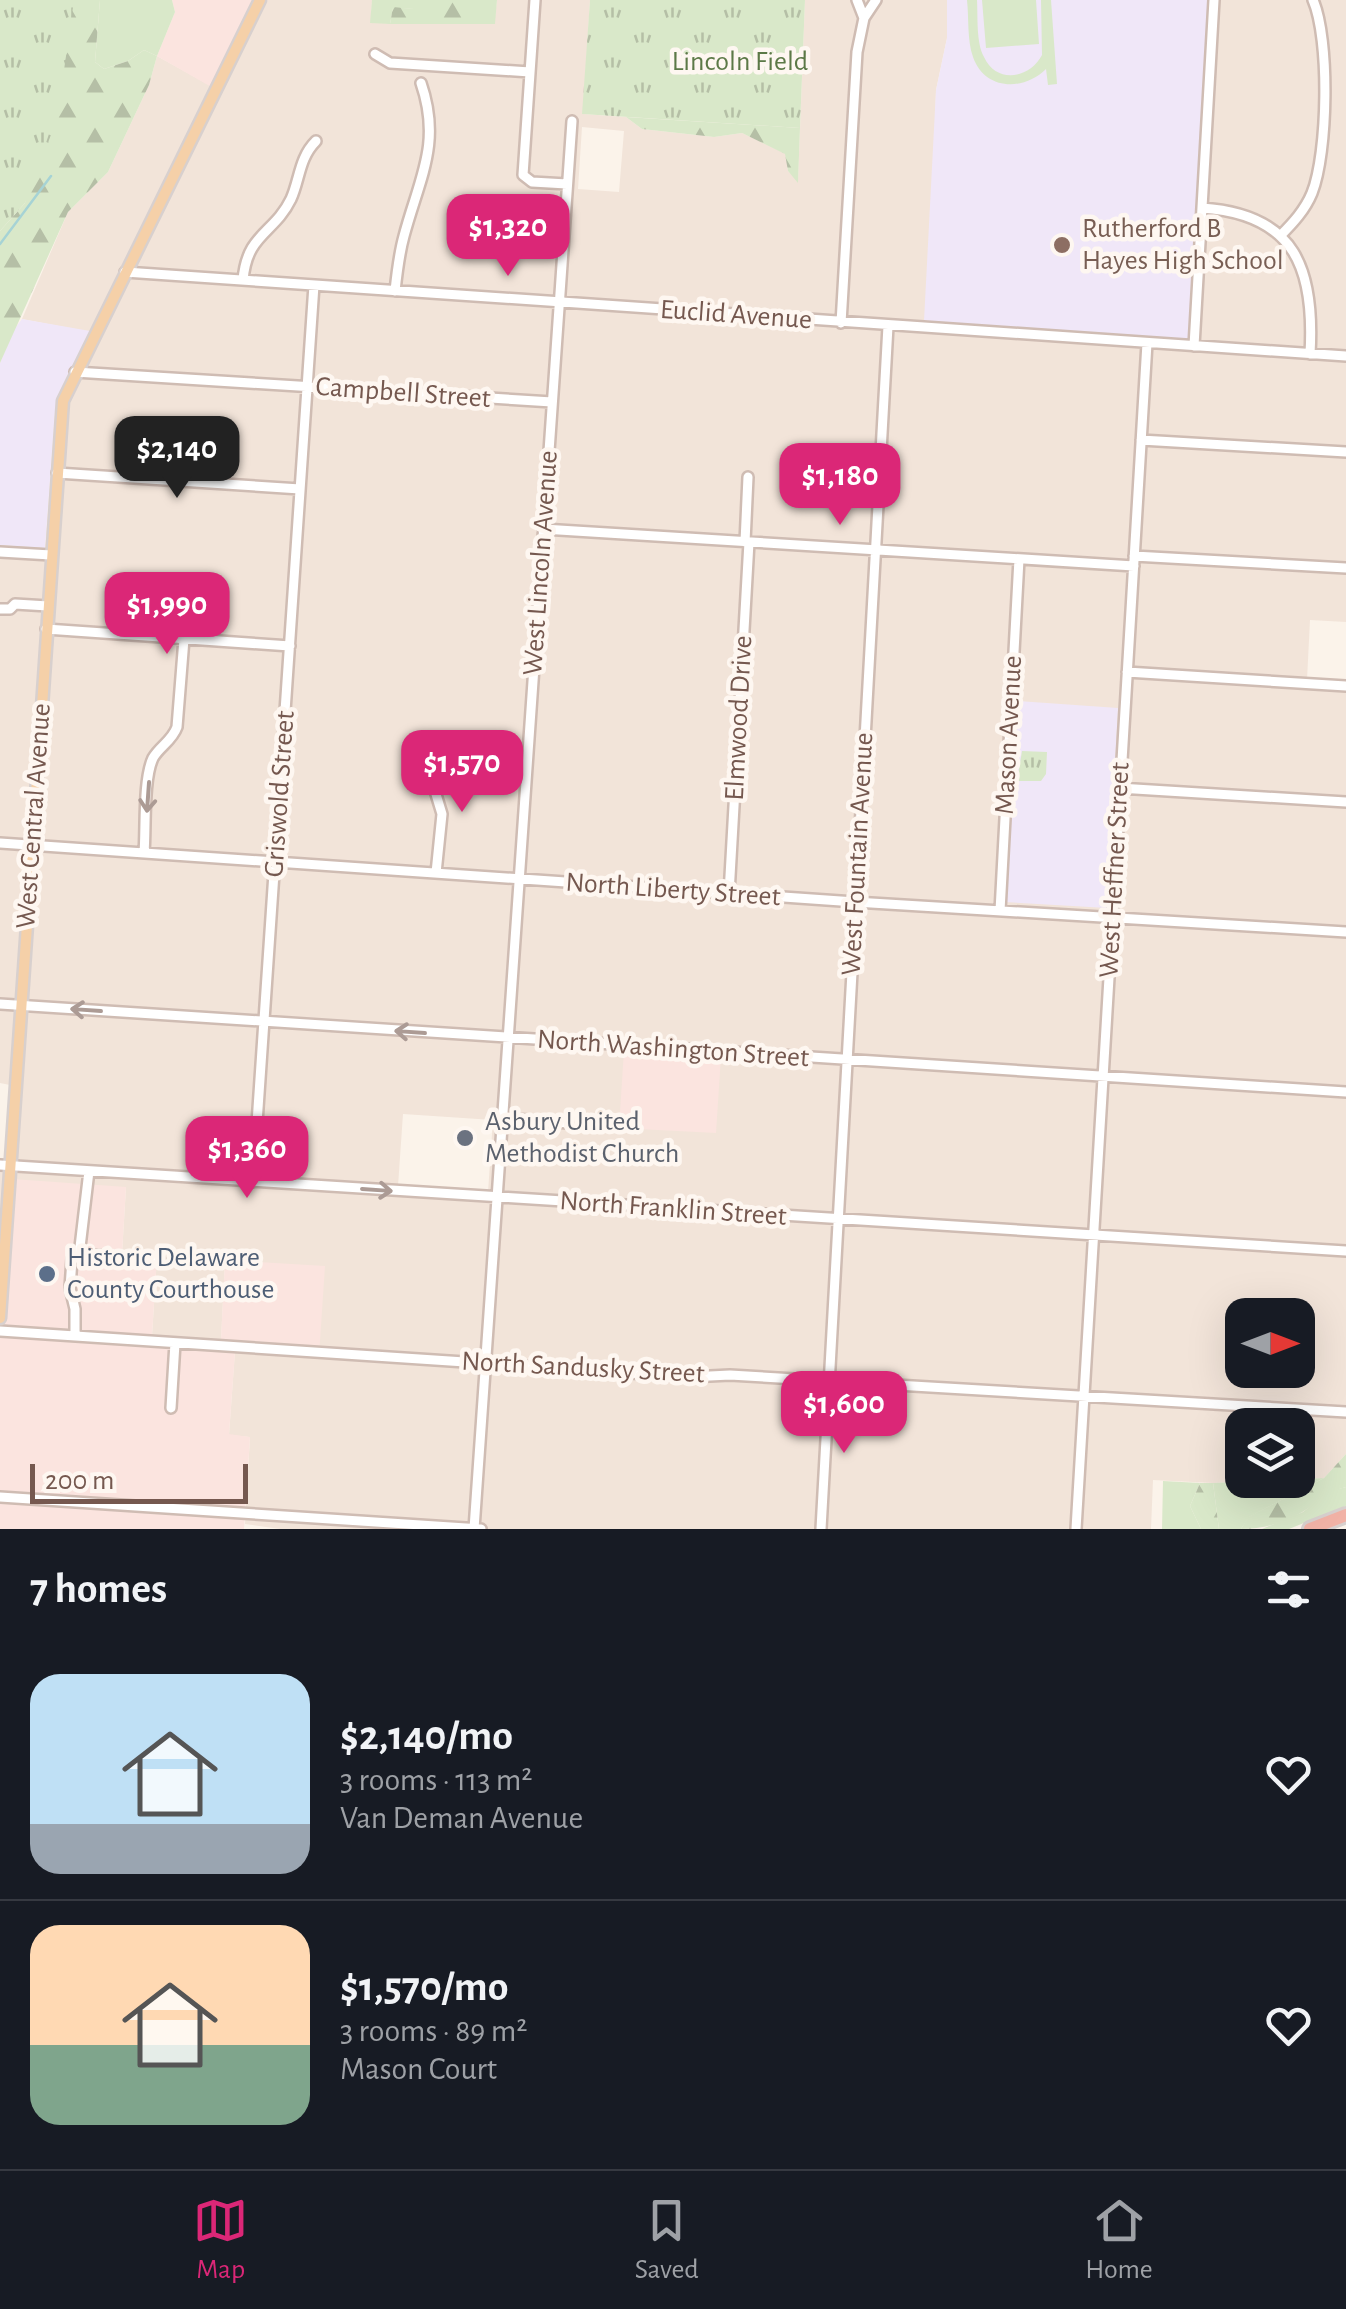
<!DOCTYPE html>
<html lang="en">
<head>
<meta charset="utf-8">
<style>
  :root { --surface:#171b24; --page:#20242c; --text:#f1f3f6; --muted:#9ea1a6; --line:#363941; --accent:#db2777 }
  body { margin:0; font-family:"Alegreya Sans",sans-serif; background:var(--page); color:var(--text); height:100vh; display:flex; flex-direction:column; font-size:38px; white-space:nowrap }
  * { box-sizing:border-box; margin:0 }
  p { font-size:32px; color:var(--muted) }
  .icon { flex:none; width:55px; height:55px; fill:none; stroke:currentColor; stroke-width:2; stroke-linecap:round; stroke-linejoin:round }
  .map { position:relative; height:1529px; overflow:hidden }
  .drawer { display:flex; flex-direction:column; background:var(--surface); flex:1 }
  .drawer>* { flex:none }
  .needle { width:65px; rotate:90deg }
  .controls { position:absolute; left:1225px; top:1298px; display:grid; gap:20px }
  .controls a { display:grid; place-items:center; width:90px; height:90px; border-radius:20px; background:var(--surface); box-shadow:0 10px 40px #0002; font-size:50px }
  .scale { position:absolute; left:30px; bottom:25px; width:218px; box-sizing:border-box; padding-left:10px; border:5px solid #75584f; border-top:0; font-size:28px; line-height:35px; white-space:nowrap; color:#75584f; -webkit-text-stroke:8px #fef7f1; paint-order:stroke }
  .price { position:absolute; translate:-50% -85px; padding:0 22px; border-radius:20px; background:var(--accent); color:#fff; font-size:32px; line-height:65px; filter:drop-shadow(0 2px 5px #0008) }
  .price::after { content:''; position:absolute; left:50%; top:60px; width:30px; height:22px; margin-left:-15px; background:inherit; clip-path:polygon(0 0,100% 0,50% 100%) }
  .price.selected { background:#222; color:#fff }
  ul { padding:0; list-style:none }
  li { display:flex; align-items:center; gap:30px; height:250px; padding:0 30px }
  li+li { border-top:2px solid var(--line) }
  li span { display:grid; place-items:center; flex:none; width:280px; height:200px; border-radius:30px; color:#555 }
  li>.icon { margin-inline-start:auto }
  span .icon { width:120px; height:120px; fill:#fffc; stroke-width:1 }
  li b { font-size:42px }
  h2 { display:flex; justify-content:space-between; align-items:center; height:120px; padding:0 30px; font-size:42px }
  .menu { display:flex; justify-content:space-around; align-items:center; height:140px; border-top:2px solid var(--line); background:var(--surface); font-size:28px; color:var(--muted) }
  .menu a { display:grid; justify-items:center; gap:5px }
  .menu .selected { color:var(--accent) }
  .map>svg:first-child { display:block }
</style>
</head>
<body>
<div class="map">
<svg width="1346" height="1529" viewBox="0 0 1346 1529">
  <defs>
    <pattern id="forest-firs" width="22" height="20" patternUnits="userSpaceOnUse" patternTransform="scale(2.5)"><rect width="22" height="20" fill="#d9e8c9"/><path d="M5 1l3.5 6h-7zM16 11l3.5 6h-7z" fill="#b5bfa6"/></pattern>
    <pattern id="park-tufts" width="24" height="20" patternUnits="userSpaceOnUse" patternTransform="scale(2.5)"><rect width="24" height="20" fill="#d9e8c9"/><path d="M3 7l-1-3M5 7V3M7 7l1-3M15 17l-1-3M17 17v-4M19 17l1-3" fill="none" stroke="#b5bfa6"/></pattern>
  </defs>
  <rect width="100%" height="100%" fill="#fbf3ea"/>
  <path fill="#f2e4d9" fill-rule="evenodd" d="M268,0H372L371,23L494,24L497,0H590L583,114L626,117L642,129L714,137L742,133L786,154L788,171L798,181L805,0H947V38L936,90L934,169L1189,339L1208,0H1346V622L1310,620L1307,680L1346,683V1454L1324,1478L1298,1479V1425H1242V1480H1279L1213,1483L1153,1480L1151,1529H280L245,1524L250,1437L229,1435L235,1351L225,1260L221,1340L152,1336L157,1257L122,1254L126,1187L0,1248V1159L6,1158L10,1085L0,1083V545L45,547L55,411L64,385L89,332L22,319L68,212L108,172L149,85L157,56L220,91ZM582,127L624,131L619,192L578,189ZM403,1114L493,1120L488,1192L398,1186ZM1242,1315H1298V1370H1242Z"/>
  <path fill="#fbe4df" d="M172,0H268L220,92L157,56L175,12Z
    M624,1050L721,1056L716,1133L619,1128Z
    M12,1179L126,1187L122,1254L157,1257L152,1335L221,1339L225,1260L325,1266L319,1356L235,1352L229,1434L250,1437L244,1529H0V1248Z"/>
  <path fill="#f0e7f8" d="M947,0H1208L1189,339L924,321L936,90L947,38Z
    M22,319L90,331L64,385L55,411L45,548L0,545V363L12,332Z
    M1018,701L1118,708L1107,908L1004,902Z"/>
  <path fill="#d9e8c9" d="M100,0H172L175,12L157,56L144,50L128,61L104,69L95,62Z
    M372,0H414V9L393,8L390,24L370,23Z
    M967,0H977C978,17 976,42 984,57C997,85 1030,78 1042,55L1041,0H1051L1057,84L1048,85L1046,69C1024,91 985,91 973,57C967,40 969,18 967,0Z
    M982,0H1036L1039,44L986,48Z
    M1324,1478L1249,1517L1241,1529H1219L1213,1483Z
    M1163,1481L1200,1483L1190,1506L1201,1529H1162Z
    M1346,1487V1506L1289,1529H1262L1303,1512L1327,1492Z"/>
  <path fill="url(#forest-firs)" d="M65,0H100L95,62L104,69L128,61L144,50L157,56L149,85L108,172L68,212L0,363V231L25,203Z
    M414,0H497L495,24H390L393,7L413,9Z
    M626,117L800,128L798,183L788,171L785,154L742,133L714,137L642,129Z
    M1346,1454V1487C1327,1492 1320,1501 1304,1511C1285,1523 1263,1529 1241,1529L1248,1517L1324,1478Z
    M1200,1483H1213L1219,1529H1201L1190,1506Z"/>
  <path fill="url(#park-tufts)" d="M0,0H74L57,119L25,203L0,231Z
    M590,0H805L800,128L582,114Z
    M1022,751L1047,752L1046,774L1041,781H1017Z"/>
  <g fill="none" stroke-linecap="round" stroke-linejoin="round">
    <path stroke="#a6d3d5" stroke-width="2.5" d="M0,244L51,176"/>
    <g stroke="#cfbcb3" stroke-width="14">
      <path id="minor" d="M535,0L523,175L532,182L567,184
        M864,18L876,0
        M375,54L390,63L530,72
        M1202,208C1296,214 1315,270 1310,354
        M1280,236C1293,223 1305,210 1312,193C1328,153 1330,39 1313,0
        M125,272L1346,356
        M243,280C247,233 274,234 291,199C300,179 299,158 316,141
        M395,291C397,272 399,254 404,236C419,179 442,144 421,83
        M841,323L857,52L864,18L857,0
        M1194,346L1214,0
        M75,372L552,402
        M1141,440L1346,452
        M57,473L300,489
        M543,529L1134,566
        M745,542L748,477
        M0,552L51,555
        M1134,556L1346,568
        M0,609H10L15,604L48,606
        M46,629L290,646
        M1127,672L1346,686
        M433,753L432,781L442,814L436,873
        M1119,788L1346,802
        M0,843L855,902L1346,932
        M144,853C146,829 143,779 153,758C160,746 172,741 177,727L184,639
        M729,894L749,542
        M1000,911L1019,559
        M0,1004L1346,1092
        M502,1118L568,1123
        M0,1165L1346,1251
        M253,1182L314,285
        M78,1254L160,1260
        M0,1331L690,1377L730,1375L1346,1412
        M75,1336V1309L70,1288L72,1259L80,1247L89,1171
        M171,1408L175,1343
        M0,1497L481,1529
        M474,1529L572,121
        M821,1529L888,326
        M1076,1529L1147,343"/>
    </g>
    <g stroke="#d8d0ce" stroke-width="15">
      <path id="major" d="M0,1318L63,401L260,0"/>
    </g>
    <g stroke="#d8d0ce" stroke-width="18">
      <path id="highway" d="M1310,1529L1346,1515"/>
    </g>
    <use href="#minor" stroke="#fff" stroke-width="9"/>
    <use href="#major" stroke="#f5d0a8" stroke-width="10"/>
    <use href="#highway" stroke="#f1b2a6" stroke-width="12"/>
  </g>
  <defs><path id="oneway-shaft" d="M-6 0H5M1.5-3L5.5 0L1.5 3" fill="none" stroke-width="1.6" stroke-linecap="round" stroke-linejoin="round" transform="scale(2.5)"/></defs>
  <g stroke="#ac9b95">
    <use href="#oneway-shaft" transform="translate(148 797) rotate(94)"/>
    <use href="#oneway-shaft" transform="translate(86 1010) rotate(-176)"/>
    <use href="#oneway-shaft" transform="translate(410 1032) rotate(-176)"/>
    <use href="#oneway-shaft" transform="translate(377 1190) rotate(4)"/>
  </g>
  <circle fill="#8d6e63" stroke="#fef7f1" stroke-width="4" cx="1062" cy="245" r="10"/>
  <circle fill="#6b7280" stroke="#fef7f1" stroke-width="4" cx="465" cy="1138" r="10"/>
  <circle fill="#5c6f8a" stroke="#fef7f1" stroke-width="4" cx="47" cy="1274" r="10"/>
  <g text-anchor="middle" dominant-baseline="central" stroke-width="9" stroke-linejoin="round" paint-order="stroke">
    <g font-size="28" fill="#5c7947" stroke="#fef7f1">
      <text x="740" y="62">Lincoln Field</text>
    </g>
    <g font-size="28" fill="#785e54" stroke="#fef7f1" text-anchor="start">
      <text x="1082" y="229">Rutherford B<tspan x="1082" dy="32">Hayes High School</tspan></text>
    </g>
    <g font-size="28" fill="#75584f" stroke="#fef7f1">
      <text transform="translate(736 315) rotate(4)">Euclid Avenue</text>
      <text transform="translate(403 393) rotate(4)">Campbell Street</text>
      <text transform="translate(541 563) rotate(-86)">West Lincoln Avenue</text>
      <text transform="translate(739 718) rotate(-87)">Elmwood Drive</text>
      <text transform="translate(1009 735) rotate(-87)">Mason Avenue</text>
      <text transform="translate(280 794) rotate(-86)">Griswold Street</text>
      <text transform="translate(34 816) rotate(-86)">West Central Avenue</text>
      <text transform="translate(858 854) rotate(-87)">West Fountain Avenue</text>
      <text transform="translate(1115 870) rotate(-87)">West Heffner Street</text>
      <text transform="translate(673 890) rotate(4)">North Liberty Street</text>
      <text transform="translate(673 1049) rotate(4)">North Washington Street</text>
      <text transform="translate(673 1209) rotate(4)">North Franklin Street</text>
      <text transform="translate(583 1368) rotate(3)">North Sandusky Street</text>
    </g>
    <g font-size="28" fill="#5b616d" stroke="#fef7f1" text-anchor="start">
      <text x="485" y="1122">Asbury United<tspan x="485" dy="32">Methodist Church</tspan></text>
    </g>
    <g font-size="28" fill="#4e5e75" stroke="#fef7f1" text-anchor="start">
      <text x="67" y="1258">Historic Delaware<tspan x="67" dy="32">County Courthouse</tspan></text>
    </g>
  </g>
</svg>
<div class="controls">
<a><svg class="needle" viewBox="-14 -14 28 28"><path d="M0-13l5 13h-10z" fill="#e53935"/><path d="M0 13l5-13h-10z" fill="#9ea1a6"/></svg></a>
<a><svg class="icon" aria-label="layers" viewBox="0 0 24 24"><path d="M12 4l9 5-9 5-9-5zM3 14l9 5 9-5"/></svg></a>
</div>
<div class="scale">200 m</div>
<b class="price" style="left:508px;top:279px">$1,320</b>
<b class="price selected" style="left:177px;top:501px">$2,140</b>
<b class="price" style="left:840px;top:528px">$1,180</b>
<b class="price" style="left:167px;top:657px">$1,990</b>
<b class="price" style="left:462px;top:815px">$1,570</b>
<b class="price" style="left:247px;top:1201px">$1,360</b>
<b class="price" style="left:844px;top:1456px">$1,600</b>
</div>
<section class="drawer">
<h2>7 homes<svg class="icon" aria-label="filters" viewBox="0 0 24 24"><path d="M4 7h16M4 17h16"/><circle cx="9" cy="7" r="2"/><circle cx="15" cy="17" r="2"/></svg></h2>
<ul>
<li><span style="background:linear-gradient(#bfe0f5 75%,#9aa5b1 0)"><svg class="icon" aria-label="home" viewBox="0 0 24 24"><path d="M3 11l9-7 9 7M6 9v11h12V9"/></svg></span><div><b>$2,140/mo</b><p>3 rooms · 113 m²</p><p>Van Deman Avenue</p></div><svg class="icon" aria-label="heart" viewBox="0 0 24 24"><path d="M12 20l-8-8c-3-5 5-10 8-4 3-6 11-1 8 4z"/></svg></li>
<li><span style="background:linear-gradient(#ffd9b3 60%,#7fa58c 0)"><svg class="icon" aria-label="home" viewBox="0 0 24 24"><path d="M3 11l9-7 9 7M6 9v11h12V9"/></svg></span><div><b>$1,570/mo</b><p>3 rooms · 89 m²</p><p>Mason Court</p></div><svg class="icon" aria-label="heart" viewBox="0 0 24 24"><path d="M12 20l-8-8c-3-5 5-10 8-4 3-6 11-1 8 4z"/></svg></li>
</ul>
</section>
<nav class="menu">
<a class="selected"><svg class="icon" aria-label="map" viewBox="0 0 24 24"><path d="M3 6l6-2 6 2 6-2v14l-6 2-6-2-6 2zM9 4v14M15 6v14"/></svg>Map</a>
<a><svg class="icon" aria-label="saved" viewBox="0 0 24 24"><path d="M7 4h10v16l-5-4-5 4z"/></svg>Saved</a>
<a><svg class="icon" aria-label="home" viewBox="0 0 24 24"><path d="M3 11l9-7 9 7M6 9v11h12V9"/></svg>Home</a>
</nav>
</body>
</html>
